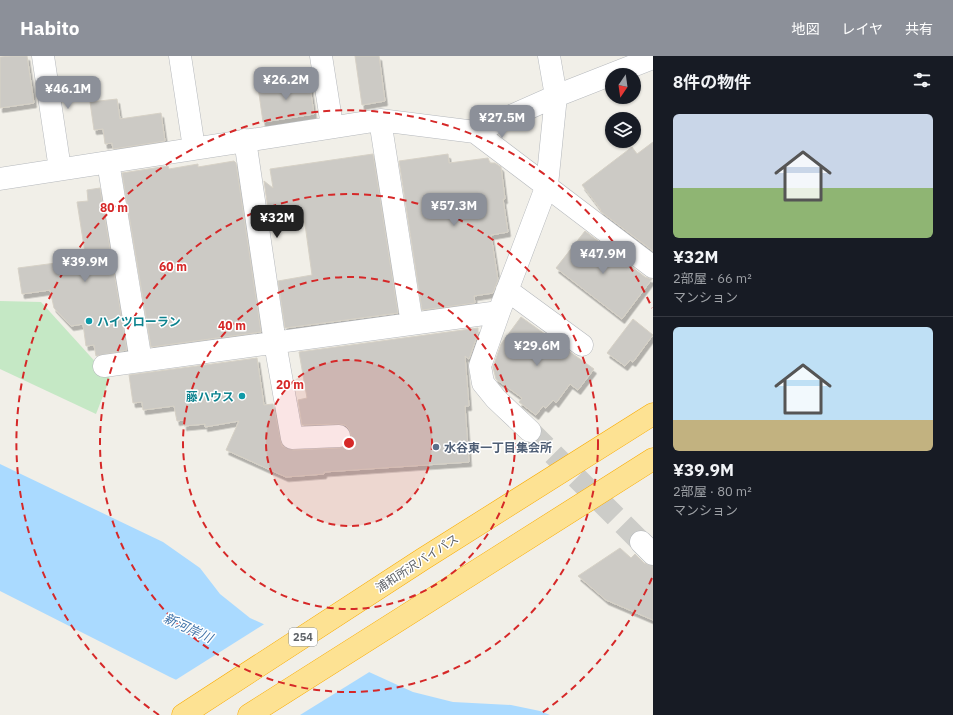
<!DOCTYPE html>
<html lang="ja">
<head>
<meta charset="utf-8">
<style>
  :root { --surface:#171b24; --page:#242831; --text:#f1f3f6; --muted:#9ea1a6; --line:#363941; --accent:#8c9099 }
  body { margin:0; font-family:"IBM Plex Sans","Noto Sans JP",sans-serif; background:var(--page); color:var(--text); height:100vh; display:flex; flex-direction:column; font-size:15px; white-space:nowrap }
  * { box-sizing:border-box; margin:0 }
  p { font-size:13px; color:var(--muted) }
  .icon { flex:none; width:22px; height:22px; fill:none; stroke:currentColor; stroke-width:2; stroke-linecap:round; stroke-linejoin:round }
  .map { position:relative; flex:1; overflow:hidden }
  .drawer { display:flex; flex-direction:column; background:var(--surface); width:300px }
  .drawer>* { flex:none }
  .needle { width:26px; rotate:193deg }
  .controls { position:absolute; left:605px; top:12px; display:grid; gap:8px }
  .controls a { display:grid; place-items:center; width:36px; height:36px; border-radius:50%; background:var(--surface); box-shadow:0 1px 3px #0004; font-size:20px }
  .price { position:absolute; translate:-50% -34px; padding:0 9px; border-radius:8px; background:var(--accent); color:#fff; font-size:13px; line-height:26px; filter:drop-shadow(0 1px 2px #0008) }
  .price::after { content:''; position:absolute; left:50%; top:24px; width:12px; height:9px; margin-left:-6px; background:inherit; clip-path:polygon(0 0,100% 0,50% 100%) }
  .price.selected { background:#222; color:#fff }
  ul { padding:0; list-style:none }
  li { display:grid; align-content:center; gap:8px; height:212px; padding:0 20px }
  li+li { border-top:1px solid var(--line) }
  li span { display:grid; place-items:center; height:124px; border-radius:6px; color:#555 }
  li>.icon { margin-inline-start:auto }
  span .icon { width:72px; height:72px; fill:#fffc; stroke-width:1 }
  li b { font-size:17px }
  h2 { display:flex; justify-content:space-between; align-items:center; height:48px; padding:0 20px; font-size:17px }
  header { display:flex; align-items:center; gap:24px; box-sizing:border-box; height:56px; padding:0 20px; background:var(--accent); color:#fff }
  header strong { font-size:19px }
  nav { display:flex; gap:22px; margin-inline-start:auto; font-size:14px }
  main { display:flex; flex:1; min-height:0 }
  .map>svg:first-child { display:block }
</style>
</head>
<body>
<header>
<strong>Habito</strong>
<nav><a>地図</a><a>レイヤ</a><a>共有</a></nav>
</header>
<main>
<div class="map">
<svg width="653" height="659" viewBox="0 0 653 659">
  <defs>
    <filter id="shadow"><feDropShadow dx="2.5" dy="4.5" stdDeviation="0" flood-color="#0004"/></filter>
  </defs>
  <rect width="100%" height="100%" fill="#f1efe8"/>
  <path fill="#c5e8c5" d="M0,245L41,246L110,322L96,358L0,313Z"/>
  <path fill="#aadaff" d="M0,408L163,486L200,512L220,538L250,562L413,636L453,646L511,649L540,655L550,659H253L170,621L0,535Z"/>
  <path fill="#f1efe8" d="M266,567L371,615L300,659H249L174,625Z"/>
  <path fill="#cccac5" stroke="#d6d1c6" filter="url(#shadow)" d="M11,0H27L34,47L0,52V1Z
    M355,0H379L385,45L362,49Z
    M309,24L314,58L263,66L258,31Z
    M117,43L120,63L161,57L165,85L113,93L112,87L105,88L103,73L94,74L90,46Z
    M653,86V195L600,155L601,154L582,129L632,91L637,98Z
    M373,98L398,257L285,272L278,225L312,219L304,161L270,167L264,125L273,132L270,113Z
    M448,98L449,107L488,102L490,107H495L501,111L505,143H503L508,176L491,179L498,224L493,237L474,240L475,247L422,254L399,105Z
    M234,105L236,107L261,276L151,291L122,117L168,110L169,113L198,108V111Z
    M100,132L127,294L96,300L94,289L86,290L83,268L71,270L54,252L50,234L22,238L18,212L86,203L77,146L88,145L87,134Z
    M585,175L645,221L652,223L622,263L556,212Z
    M521,261L594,313L578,334L570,328L556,347L553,344L546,352L543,350L536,359L519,346L522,342L496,323L493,311L501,288Z
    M633,263L653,279L633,306L630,304L625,310L607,297Z
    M478,272V277L469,303L465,300L469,350H465L469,406L324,416V418L286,421L226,394L239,365L205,371V368L184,370V364L177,365L174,350L143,354L142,346L133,347L129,319L257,302L264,349L273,348L282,390L293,394L340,392L346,390L350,385L351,379L349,373L345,369L338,368L302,369L298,344L307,342L299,296Z
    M620,492L631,502L635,498L644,507L653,510V564L606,544L578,520Z"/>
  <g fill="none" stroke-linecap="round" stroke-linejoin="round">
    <path stroke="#ccccc8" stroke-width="22" stroke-dasharray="22 11" stroke-linecap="butt" d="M530,375L641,486"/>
    <g stroke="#b5b8bc" stroke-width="23">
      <path id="minor" d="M43,0L60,113
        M180,0L194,92
        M321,0L332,70
        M380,64L412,268
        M475,76L653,211
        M245,84L275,287L292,382L339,380
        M108,106L141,305
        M0,123L380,64L475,76L556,40L653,2
        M507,234L582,289
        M104,310L499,256
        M530,375L496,343L483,327L480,310L499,256L547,129L556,40L549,0
        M641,486L653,498"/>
    </g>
    <g stroke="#f9ab00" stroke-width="23">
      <path id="highway" d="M183,659L423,503L653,358
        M249,659L653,403"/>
    </g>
    <use href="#minor" stroke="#fff" stroke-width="22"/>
    <use href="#highway" stroke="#fde293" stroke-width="22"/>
  </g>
  <circle cx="349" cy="387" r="83" fill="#d62828" fill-opacity=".12"/>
  <g fill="none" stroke="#d62828" stroke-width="2" stroke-dasharray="7 5">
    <circle cx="349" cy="387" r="83"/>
    <circle cx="349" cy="387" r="166"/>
    <circle cx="349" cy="387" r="249"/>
    <path d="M652 522A332 332 0 0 1 539 659M159 659A332 332 0 1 1 652 252"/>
  </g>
  <g fill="#0f9aa8" stroke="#fff" stroke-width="1.5">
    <circle cx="89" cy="265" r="4"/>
    <circle cx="242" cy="340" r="4"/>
  </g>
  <circle fill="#5c6f8a" stroke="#fff" stroke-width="1.5" cx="436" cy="391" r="4"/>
  <g text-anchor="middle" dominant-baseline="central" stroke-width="3" stroke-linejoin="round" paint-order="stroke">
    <rect fill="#fff" stroke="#8f9295" stroke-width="1" x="289" y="572" width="28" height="18" rx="3"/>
    <g font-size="11" font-weight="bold" fill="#5f6368">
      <text x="303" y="581">254</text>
    </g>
    <g font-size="12" font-weight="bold" fill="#0d838f" stroke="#fff" text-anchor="start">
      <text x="97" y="265">ハイツローラン</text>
      <text x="234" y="340" text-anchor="end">藤ハウス</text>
    </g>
    <g font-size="12" font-weight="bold" fill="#4e5e75" stroke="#fff" text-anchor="start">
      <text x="444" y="391">水谷東一丁目集会所</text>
    </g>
    <g font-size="12" fill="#5f6368" stroke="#fff">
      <text transform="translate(417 507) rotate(-33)">浦和所沢バイパス</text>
    </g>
    <g font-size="13" font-style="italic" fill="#4174aa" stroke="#fff">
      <text transform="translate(188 572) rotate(25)">新河岸川</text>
    </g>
  </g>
  <circle cx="349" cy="387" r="6" fill="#d62828" stroke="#fff" stroke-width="2"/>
  <g font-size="12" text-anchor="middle" font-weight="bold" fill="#d62828" stroke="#fff" stroke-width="3" stroke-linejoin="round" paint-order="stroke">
    <text x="114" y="156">80 m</text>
    <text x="173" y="215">60 m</text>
    <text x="232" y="274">40 m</text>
    <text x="290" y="333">20 m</text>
  </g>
</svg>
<div class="controls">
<a><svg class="needle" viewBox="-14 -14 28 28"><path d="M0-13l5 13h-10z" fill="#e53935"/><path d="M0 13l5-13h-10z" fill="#9ea1a6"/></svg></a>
<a><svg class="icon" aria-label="layers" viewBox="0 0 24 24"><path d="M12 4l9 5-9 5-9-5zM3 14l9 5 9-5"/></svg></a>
</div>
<b class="price" style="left:286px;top:45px">¥26.2M</b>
<b class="price" style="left:68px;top:54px">¥46.1M</b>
<b class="price" style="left:502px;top:83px">¥27.5M</b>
<b class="price" style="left:454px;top:171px">¥57.3M</b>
<b class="price selected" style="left:277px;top:183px">¥32M</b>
<b class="price" style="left:603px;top:219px">¥47.9M</b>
<b class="price" style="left:85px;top:227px">¥39.9M</b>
<b class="price" style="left:537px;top:311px">¥29.6M</b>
</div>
<section class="drawer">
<h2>8件の物件<svg class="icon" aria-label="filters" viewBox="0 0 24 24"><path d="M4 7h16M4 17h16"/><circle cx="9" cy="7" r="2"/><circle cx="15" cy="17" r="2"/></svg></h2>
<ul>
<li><span style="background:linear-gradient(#c9d6e8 60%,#8fb573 0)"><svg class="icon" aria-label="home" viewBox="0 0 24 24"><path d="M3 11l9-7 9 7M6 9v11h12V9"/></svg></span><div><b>¥32M</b><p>2部屋 · 66 m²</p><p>マンション</p></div></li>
<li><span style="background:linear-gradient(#bfe0f5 75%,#c2b280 0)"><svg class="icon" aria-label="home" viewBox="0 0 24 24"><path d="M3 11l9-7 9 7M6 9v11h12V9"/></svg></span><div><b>¥39.9M</b><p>2部屋 · 80 m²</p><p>マンション</p></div></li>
</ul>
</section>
</main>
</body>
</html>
